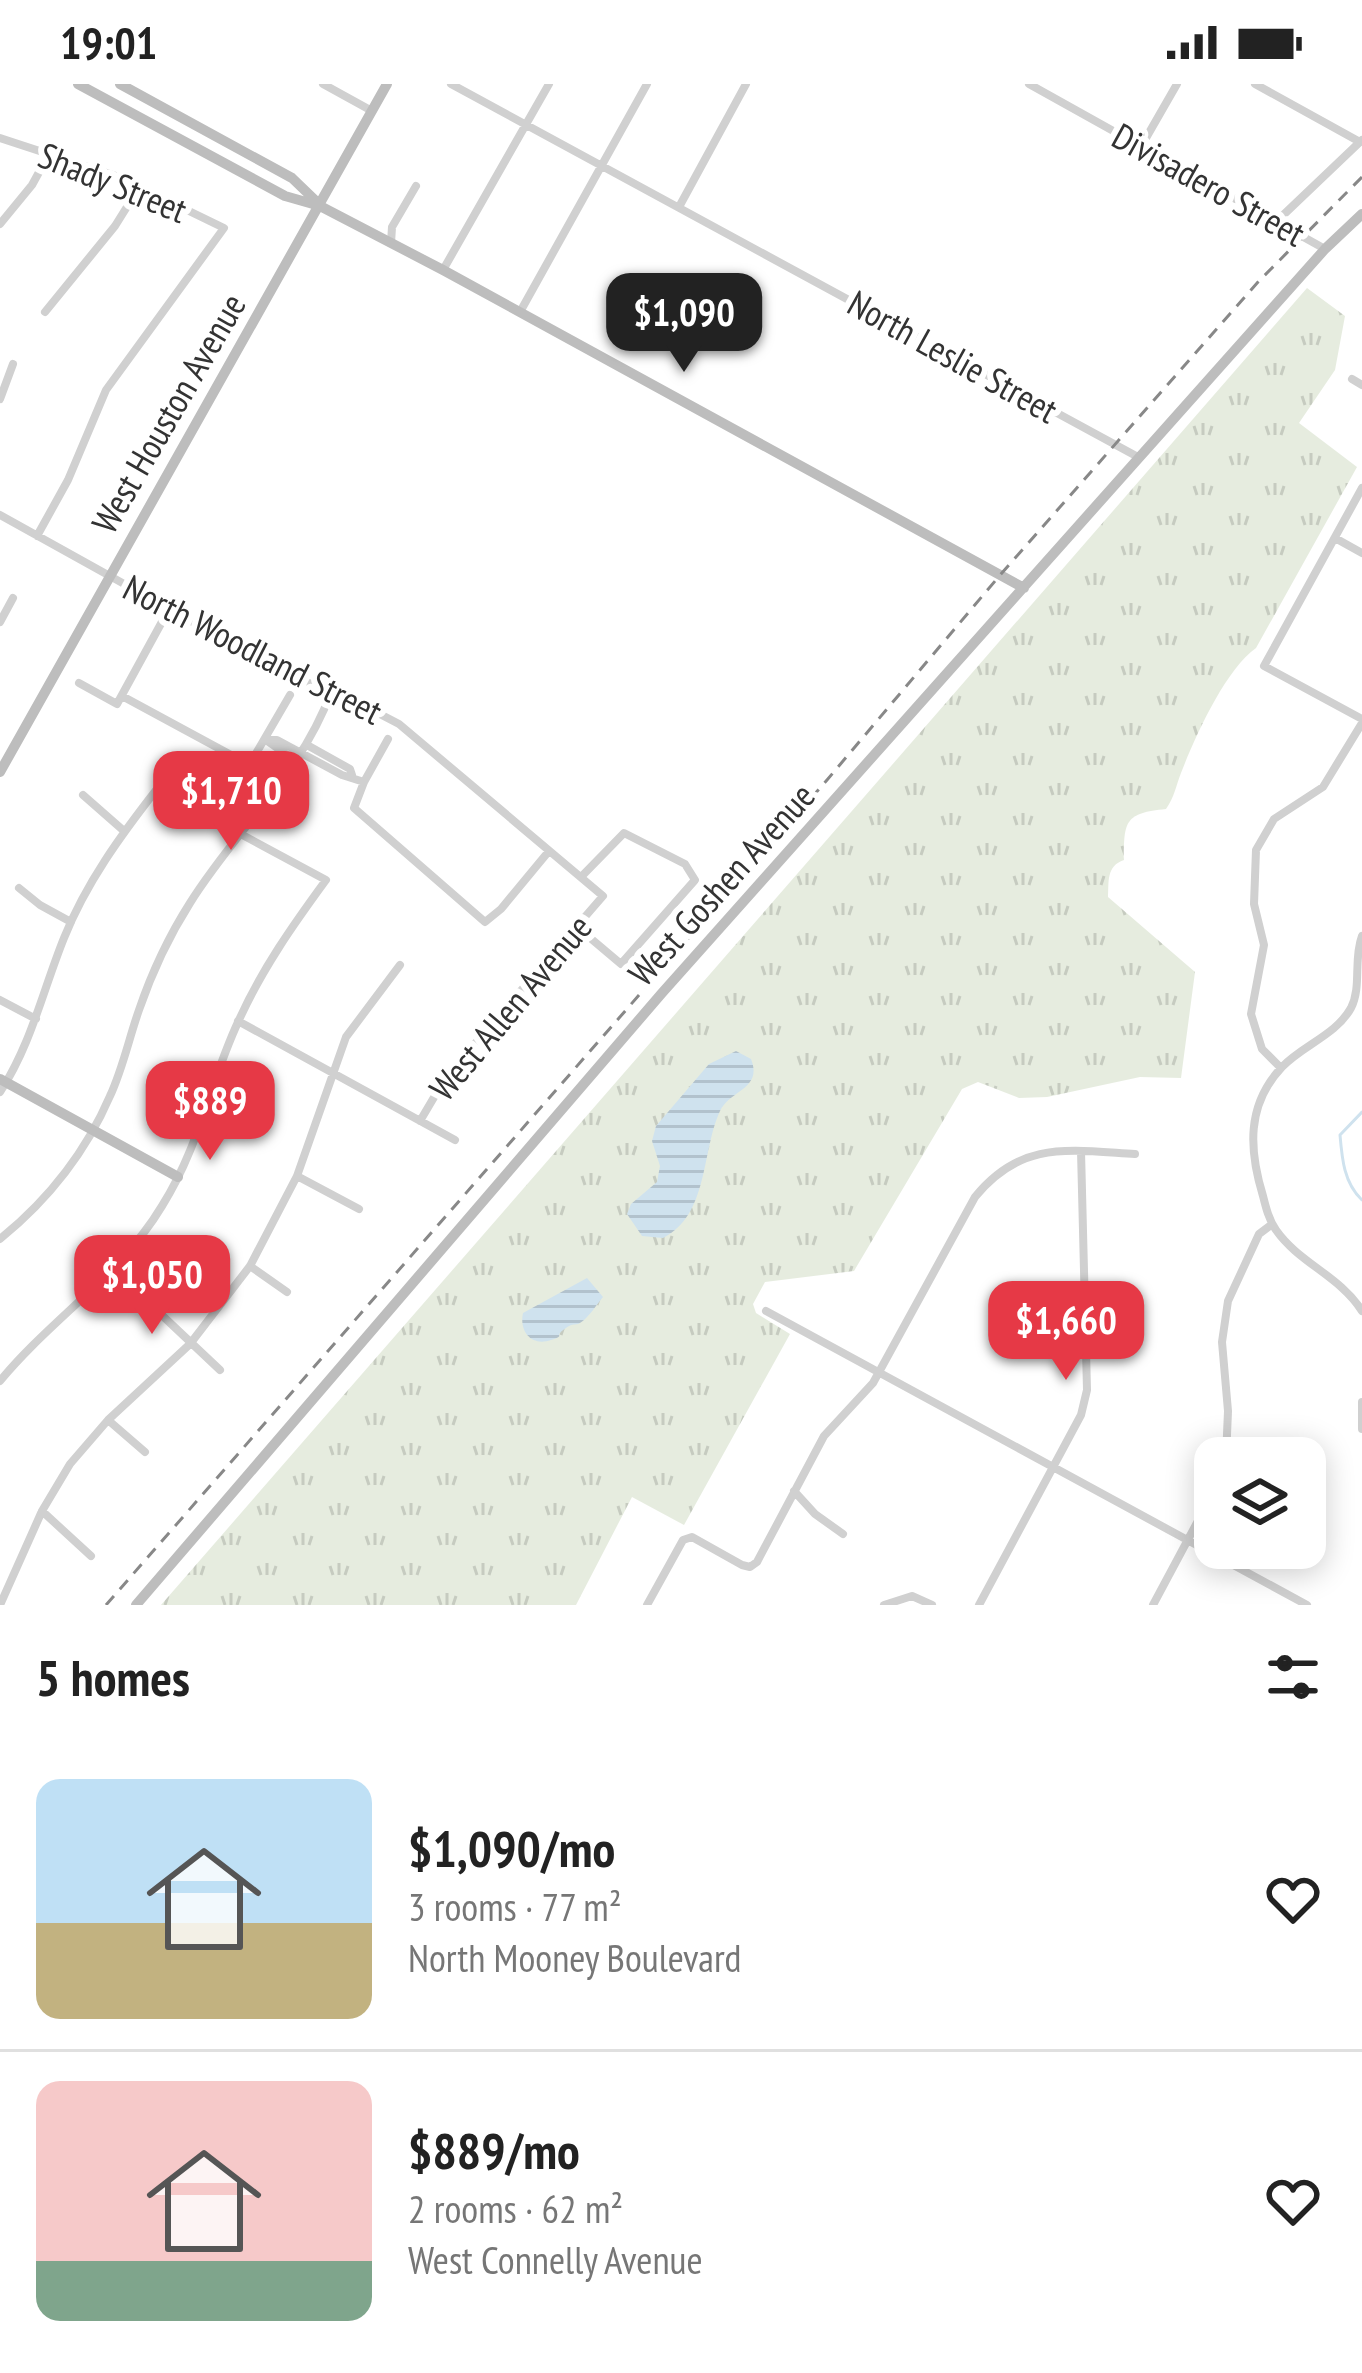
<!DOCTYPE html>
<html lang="en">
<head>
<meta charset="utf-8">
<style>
  :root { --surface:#fff; --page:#f2f2f2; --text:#222; --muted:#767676; --line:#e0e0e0; --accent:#e63946 }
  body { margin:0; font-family:"PT Sans Narrow",sans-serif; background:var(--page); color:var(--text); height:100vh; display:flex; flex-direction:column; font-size:45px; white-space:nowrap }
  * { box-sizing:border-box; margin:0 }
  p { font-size:39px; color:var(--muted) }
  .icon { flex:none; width:66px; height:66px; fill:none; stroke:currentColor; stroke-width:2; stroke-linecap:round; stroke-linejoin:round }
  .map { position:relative; height:1521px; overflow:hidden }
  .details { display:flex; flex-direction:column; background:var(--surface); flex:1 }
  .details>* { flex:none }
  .controls { position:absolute; left:1194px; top:1353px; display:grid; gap:24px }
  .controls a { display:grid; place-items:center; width:132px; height:132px; border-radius:24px; background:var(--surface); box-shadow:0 6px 30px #0003; font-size:60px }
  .price { position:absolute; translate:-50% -102px; padding:0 27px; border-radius:24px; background:var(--accent); color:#fff; font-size:39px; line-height:78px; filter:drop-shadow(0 3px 6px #0008) }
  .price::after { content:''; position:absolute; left:50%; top:72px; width:36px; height:27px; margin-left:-18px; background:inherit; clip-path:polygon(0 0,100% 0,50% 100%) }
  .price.active { background:#222; color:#fff }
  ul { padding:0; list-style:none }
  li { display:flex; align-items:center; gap:36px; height:300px; padding:0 36px }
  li+li { border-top:3px solid var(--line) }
  li span { display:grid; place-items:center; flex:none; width:336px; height:240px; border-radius:24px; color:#555 }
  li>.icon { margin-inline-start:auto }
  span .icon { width:144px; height:144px; fill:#fffc; stroke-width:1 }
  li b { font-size:51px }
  h2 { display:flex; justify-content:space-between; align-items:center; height:144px; padding:0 36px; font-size:51px }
  .status { display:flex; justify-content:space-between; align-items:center; height:84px; padding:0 60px; background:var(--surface); direction:ltr }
  .status svg { height:33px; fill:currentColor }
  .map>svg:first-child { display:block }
</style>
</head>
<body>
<div class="status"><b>19:01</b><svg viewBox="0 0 49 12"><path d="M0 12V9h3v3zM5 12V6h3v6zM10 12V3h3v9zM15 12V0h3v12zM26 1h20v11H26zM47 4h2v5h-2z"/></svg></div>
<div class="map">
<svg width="1362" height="1521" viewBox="0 0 1362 1521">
  <defs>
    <pattern id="grass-tufts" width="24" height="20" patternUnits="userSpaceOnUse" patternTransform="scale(3)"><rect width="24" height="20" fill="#e6ecdf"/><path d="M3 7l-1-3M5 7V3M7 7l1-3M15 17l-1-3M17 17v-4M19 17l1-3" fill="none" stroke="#c6cbc0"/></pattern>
    <pattern id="water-rules" width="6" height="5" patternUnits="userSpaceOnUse" patternTransform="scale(3)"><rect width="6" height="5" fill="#cfe2ee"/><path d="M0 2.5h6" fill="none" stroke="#b2c2cd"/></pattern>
  </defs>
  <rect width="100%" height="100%" fill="#fff"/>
  <path fill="url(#grass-tufts)" d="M1307,204L1345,232L1335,286L1299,339L1357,383L1256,564C1225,586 1195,653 1181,689C1176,702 1174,714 1166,725C1125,729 1124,737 1124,776C1106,782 1109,798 1108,813L1195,888L1181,994L1140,993L1047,1013L1019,1014L978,998L962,1005L854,1187L765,1198L753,1220L756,1229L790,1250L684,1441L632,1413L576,1521H161Z"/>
  <path fill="url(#water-rules)" d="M736,967L751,975C763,1005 730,1006 720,1027C701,1068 709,1131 663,1154L642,1152L627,1130L631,1120L657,1098L660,1082L652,1057L656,1042L709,980Z
    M587,1194L603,1213C597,1220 591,1230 584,1236C575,1244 576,1237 566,1244C552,1253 567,1251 551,1256C531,1263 519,1247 523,1229Z"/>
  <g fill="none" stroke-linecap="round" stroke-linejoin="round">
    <path stroke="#cfe2ee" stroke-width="3" d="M1362,1028L1340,1051C1342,1075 1344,1099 1362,1116"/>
    <path stroke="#d0d0d0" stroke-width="8" d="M323,0L372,27
      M451,0L1138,373
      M1029,0L1325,165
      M1255,0L1360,58
      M0,54L119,93L224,144L106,306L68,396L37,452
      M1142,61L1177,0
      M679,123L746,0
      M1278,136L1362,56
      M0,140L32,101L49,70
      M391,159L392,143L416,102
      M443,186L549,0
      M45,228L115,142L140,102
      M520,228L647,0
      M1352,295L1362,301
      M0,315L13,280
      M1362,404L1264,582L1362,635
      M0,431L288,591L353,616L399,640L603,812L446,993L420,1037
      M1335,454L1362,469
      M0,538L13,514
      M79,599L117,620L169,525
      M122,612L244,678H251L290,611
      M307,661L350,685L352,691
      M297,678L266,656H277L342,691L364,698L388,655
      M364,698L354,724L485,838L501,825L549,767
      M83,711L124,747
      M19,804L40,821L71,838
      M576,842L621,880L695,796L685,780L624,749L581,793
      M1362,852C1353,876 1362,902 1351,924C1336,951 1303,961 1282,983C1246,1021 1249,1066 1263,1112C1266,1124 1269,1136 1276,1146C1299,1179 1340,1192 1362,1227
      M0,916L36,935
      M238,937L455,1056
      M1281,984L1262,965L1251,930L1264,861L1254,820L1256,766L1274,735L1323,703L1362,639
      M0,1008C31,961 43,906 64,854C86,799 121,751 157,705L326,796C293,841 262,885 239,936C209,999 201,1060 162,1122C120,1192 51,1235 0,1297
      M297,1092L359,1125
      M0,1155C48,1116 85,1070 110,1012C123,984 129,954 139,926C152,888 169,852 190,819C236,745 301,691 331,608
      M250,1182L287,1208
      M114,1186L220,1286
      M766,1227L1307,1521
      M1362,1318V1345
      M108,1336L145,1368
      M1226,1374L1228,1327L1222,1258L1228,1217L1259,1150L1271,1141
      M794,1407L815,1430L843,1450
      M42,1427L91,1472
      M0,1521L42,1427L70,1380L108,1336L190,1260L250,1182L297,1092L346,953L400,881
      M647,1521L683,1456L692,1453L742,1481L750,1483L757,1478L824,1352L873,1299L975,1113C1021,1056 1069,1066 1135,1070
      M884,1521L912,1512L932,1521
      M979,1521L1081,1331L1087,1306L1081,1067
      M1153,1521L1215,1405"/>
    <path stroke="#bdbdbd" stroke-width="10" d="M78,0L285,112L320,122L443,186L1024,504
      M120,0L292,94L318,119
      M0,688L387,0
      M0,995L178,1093
      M136,1521L662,909L1325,165L1362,130"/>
    <path stroke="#888" stroke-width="3" stroke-dasharray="12 9" stroke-linecap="butt" d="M106,1521L827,696L1001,490L1258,198L1362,93"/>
  </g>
  <g text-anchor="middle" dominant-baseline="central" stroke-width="12" stroke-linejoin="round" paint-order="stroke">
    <g font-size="36" fill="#333" stroke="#fff">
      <text transform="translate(113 98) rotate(22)">Shady Street</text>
      <text transform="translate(1209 100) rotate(29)">Divisadero Street</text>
      <text transform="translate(953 272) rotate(29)">North Leslie Street</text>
      <text transform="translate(168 329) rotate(-60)">West Houston Avenue</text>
      <text transform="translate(253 565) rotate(27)">North Woodland Street</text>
      <text transform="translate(721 800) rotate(-48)">West Goshen Avenue</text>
      <text transform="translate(510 923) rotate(-50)">West Allen Avenue</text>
    </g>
  </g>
</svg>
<div class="controls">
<a><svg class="icon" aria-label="layers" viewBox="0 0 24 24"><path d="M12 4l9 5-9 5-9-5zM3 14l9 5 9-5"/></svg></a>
</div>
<b class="price active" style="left:684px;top:291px">$1,090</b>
<b class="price" style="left:231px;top:769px">$1,710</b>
<b class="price" style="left:210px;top:1079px">$889</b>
<b class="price" style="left:152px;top:1253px">$1,050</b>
<b class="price" style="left:1066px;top:1299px">$1,660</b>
</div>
<section class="details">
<h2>5 homes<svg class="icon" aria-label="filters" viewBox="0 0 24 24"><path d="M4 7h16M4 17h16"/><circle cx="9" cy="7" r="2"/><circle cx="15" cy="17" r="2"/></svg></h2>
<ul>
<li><span style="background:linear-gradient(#bfe0f5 60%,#c2b280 0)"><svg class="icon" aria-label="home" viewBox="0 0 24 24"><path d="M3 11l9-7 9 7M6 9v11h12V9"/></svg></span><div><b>$1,090/mo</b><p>3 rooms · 77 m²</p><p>North Mooney Boulevard</p></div><svg class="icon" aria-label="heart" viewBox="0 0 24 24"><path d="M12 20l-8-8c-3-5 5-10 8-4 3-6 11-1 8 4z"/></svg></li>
<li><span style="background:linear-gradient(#f6c9c9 75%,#7fa58c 0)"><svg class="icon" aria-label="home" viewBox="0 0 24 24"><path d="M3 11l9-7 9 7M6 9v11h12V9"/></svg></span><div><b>$889/mo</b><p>2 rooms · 62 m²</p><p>West Connelly Avenue</p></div><svg class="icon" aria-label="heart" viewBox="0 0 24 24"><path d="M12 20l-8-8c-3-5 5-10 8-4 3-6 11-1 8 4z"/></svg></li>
</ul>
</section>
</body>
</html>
